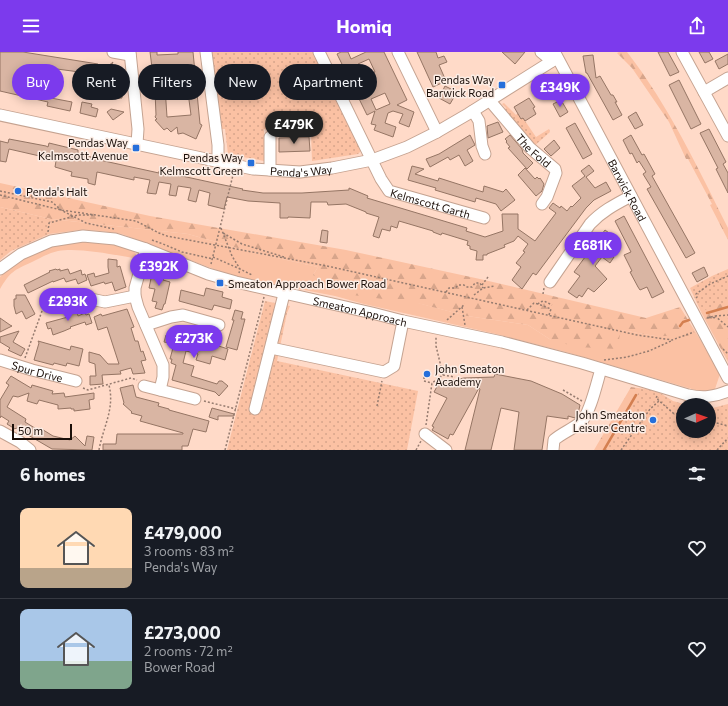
<!DOCTYPE html>
<html lang="en">
<head>
<meta charset="utf-8">
<style>
  :root { --surface:#171b24; --page:#20242c; --text:#f1f3f6; --muted:#9ea1a6; --line:#363941; --accent:#7c3aed }
  body { margin:0; font-family:Commissioner,sans-serif; background:var(--page); color:var(--text); height:100vh; display:flex; flex-direction:column; font-size:15px; white-space:nowrap }
  * { box-sizing:border-box; margin:0 }
  p { font-size:13px; color:var(--muted) }
  .icon { flex:none; width:22px; height:22px; fill:none; stroke:currentColor; stroke-width:2; stroke-linecap:round; stroke-linejoin:round }
  .map { position:relative; height:398px; overflow:hidden }
  .details { display:flex; flex-direction:column; background:var(--surface); flex:1 }
  .details>* { flex:none }
  .top-card { position:absolute; left:12px; top:12px; width:400px; height:36px; display:flex; gap:8px }
  .needle { width:26px; rotate:88deg }
  .tools { position:absolute; left:676px; top:346px; display:grid; gap:8px }
  .tools a { display:grid; place-items:center; width:40px; height:40px; border-radius:50%; background:var(--surface); box-shadow:0 2px 10px #0003; font-size:20px }
  .scale { position:absolute; left:12px; bottom:10px; width:60px; box-sizing:border-box; padding-left:4px; border:2px solid #1b0f09; border-top:0; font-size:11px; line-height:14px; white-space:nowrap; color:#1b0f09; -webkit-text-stroke:3px #fcede5; paint-order:stroke }
  .price { position:absolute; translate:-50% -34px; padding:0 9px; border-radius:14px; background:var(--accent); color:#fff; font-size:13px; line-height:26px; filter:drop-shadow(0 1px 2px #0008) }
  .price::after { content:''; position:absolute; left:50%; top:24px; width:12px; height:9px; margin-left:-6px; background:inherit; clip-path:polygon(0 0,100% 0,50% 100%) }
  .price.current { background:#222; color:#fff }
  ul { padding:0; list-style:none }
  li { display:flex; align-items:center; gap:12px; height:100px; padding:0 20px }
  li+li { border-top:1px solid var(--line) }
  li span { display:grid; place-items:center; flex:none; width:112px; height:80px; border-radius:8px; color:#555 }
  li>.icon { margin-inline-start:auto }
  span .icon { width:48px; height:48px; fill:#fffc; stroke-width:1 }
  li b { font-size:17px }
  h2 { display:flex; justify-content:space-between; align-items:center; height:48px; padding:0 20px; font-size:17px }
  .chip { padding:0 14px; border-radius:18px; background:var(--surface); box-shadow:0 2px 10px #0003; font-size:14px; line-height:36px }
  .chip.current { background:var(--accent); color:#fff }
  header { display:flex; justify-content:space-between; align-items:center; height:52px; padding:0 20px; background:var(--accent); color:#fff; font-size:18px; font-weight:700 }
  .map>svg:first-child { display:block }
</style>
</head>
<body>
<header><svg class="icon" aria-label="menu" viewBox="0 0 24 24"><path d="M4 6h16M4 12h16M4 18h16"/></svg>Homiq<svg class="icon" aria-label="share" viewBox="0 0 24 24"><path d="M12 15V3M7 8l5-5 5 5M5 13v7h14v-7"/></svg></header>
<div class="map">
<svg width="728" height="398" viewBox="0 0 728 398">
  <defs>
    <pattern id="forest-firs" width="22" height="20" patternUnits="userSpaceOnUse"><rect width="22" height="20" fill="#fbc1a3"/><path d="M5 1l3.5 6h-7zM16 11l3.5 6h-7z" fill="#d7a58b"/></pattern>
    <pattern id="park-dots" width="8" height="8" patternUnits="userSpaceOnUse"><rect width="8" height="8" fill="#fbc1a3"/><path d="M2 2h.1M6 6h.1" fill="none" stroke="#d7a58b" stroke-width="1.8" stroke-linecap="round"/></pattern>
  </defs>
  <rect width="100%" height="100%" fill="#ffdac8"/>
  <path fill="#fbc1a3" d="M51,167L188,182L259,202L318,215L313,223L467,264L528,273L551,288L621,278L655,284H698L720,322L715,337L710,339L702,340L566,300L496,282L364,252L335,244L232,224L122,182L101,179L80,178L49,182Z
    M78,190C90,190 124,191 133,199C136,201 137,204 138,207C116,203 78,195 58,199C49,201 40,206 32,210C14,218 10,220 0,237V225C22,203 48,194 78,190Z"/>
  <path fill="url(#forest-firs)" d="M619,0H627C669,54 698,116 728,176V188L710,153L712,152L688,107H686L669,70L632,16L617,1Z
    M0,131L150,164L346,198L480,227L646,266L680,255L698,284H655L621,278L617,297L577,295L551,288L528,273L467,264L421,252L345,242L313,223L318,215L259,202L188,182L51,167L0,155Z
    M728,237V310L701,260Z
    M631,335L652,338L618,398H594Z"/>
  <path fill="url(#park-dots)" d="M212,0H315L362,98L358,102L312,109L311,81L264,77V109L228,102L225,77H221Z
    M504,51L516,63L518,61L521,67L523,66L536,85L549,77L550,80L532,96L504,58L506,56L502,52Z
    M0,155L51,167L49,182L11,199L0,208Z
    M728,217V250L713,254L701,260L690,236L712,224Z
    M265,249L290,254L287,261L277,309L418,339L407,398H227Z
    M641,337L652,338L660,341L673,349L687,353H683V379H709V357L728,352V398H604Z"/>
  <g fill="none" stroke-linecap="round" stroke-linejoin="round">
    <path stroke="#d47f50" stroke-width="2.5" d="M707,261L728,255
      M680,274L683,270L692,267
      M604,398L636,343"/>
  </g>
  <path fill="#d9b5a3" stroke="#957564" fill-rule="evenodd" d="M0,0H23L98,12L96,24L113,10L111,14L119,24L110,32V17L105,29L89,27L90,22L72,19L57,17L56,22L45,20L43,28L54,31L51,46L72,50L70,59L47,54L48,50L0,39Z
    M150,0H157V3L178,2V0H193L200,72L202,73L196,87L183,81L178,82L177,75L171,80L167,76L164,78L155,68L157,67L155,65L156,63L155,39ZM187,33L191,63L167,65L165,35Z
    M341,0H348L351,7L366,0H384L407,48L397,53L414,60L409,75L399,71L403,62L393,59L388,61L385,71L396,75L393,85L374,78L376,73L371,72L375,59L367,63L337,2ZM369,7L375,20L364,25L358,12ZM385,41L390,52L376,58L371,47Z
    M417,0H436L438,6L444,4L447,10L439,13L446,29L433,35Z
    M502,0H525L515,12Z
    M658,0H668L679,20L670,24Z
    M699,0H709L713,7L705,11Z
    M728,2V12L719,17L715,9Z
    M593,3L596,26L600,24L611,43H613L617,50H615L622,63L613,68L587,21H586L583,4Z
    M679,28L701,72L691,77L669,33Z
    M121,33L122,46L111,47L110,34Z
    M445,34L457,40L450,52L439,46Z
    M529,46L535,55L533,56L536,62L525,69L523,66L521,67L514,55Z
    M561,48L568,60L560,65L553,52Z
    M82,50L92,52L91,55L98,57L96,65L80,61Z
    M111,57L124,60L113,68L107,60Z
    M636,60L643,73L635,77L628,65Z
    M498,70L503,80L488,86L487,74Z
    M575,71L592,102L583,107L566,76Z
    M709,77L726,110L723,112L728,121V141L716,117L718,116L700,81Z
    M470,83L475,93L467,98L473,109L465,114L459,103L450,108L448,105L430,115L426,107L439,102Z
    M510,83L522,97L523,101L533,111L527,117L508,96L510,95L506,90L507,89L505,87Z
    M631,83L642,103L644,102L655,122L652,124L695,201L686,206L647,137L651,135L643,122L646,120L639,109L637,111L632,101L630,102L623,88Z
    M309,85L310,99L279,100V86Z
    M9,87L46,94L48,95L49,91L78,98V102L95,106V107L159,121V119L214,131L243,137L242,138L263,141H302L349,138V136L368,144L367,146L467,176L466,179L485,185L503,179L502,162H518V177L535,189L556,161L549,156L553,151L560,156L561,154L567,159L571,154L572,155L581,146L572,134L585,124L581,119L589,113L594,119L586,125L595,136L606,130L611,139L594,148L586,156L536,223L533,221L522,237L512,228L521,215L516,211L525,200L523,199L528,192L518,184L514,189L504,193L505,195L487,202V203H483V208H476L477,199L470,197V194L467,193L468,189L442,181L441,183L433,180V179L399,169L397,176L391,174L390,179L382,177L379,186L373,184L379,165L366,161V160L346,152L328,153L327,150H311L310,166L288,165V166H280V151L248,149L227,145L224,157L208,153L210,141L199,138L196,150L188,148L191,136L178,134L176,144L169,143L171,132L159,130L156,142L147,141L150,128L134,125V128L97,120L95,133L88,131V127L71,124L72,120L55,115L56,109L43,107L44,105L9,97L6,110L0,109V89L8,91Z
    M554,88L560,96L551,104L544,97Z
    M412,114L424,117L415,122L438,129L439,126L483,140L484,134L503,140L506,137L515,148L501,159L496,152L476,146L475,150L435,138L436,136L408,128Z
    M525,116L535,127L537,125L539,127L540,126L544,132L542,139L536,144L518,123Z
    M624,164L664,240L652,246L647,235L640,238L638,235L630,220L632,219L624,203L631,200L615,169Z
    M322,178L328,179L327,191L320,190Z
    M605,178L620,189L604,197L614,205L610,211L602,205L595,214L607,227L594,240L588,236L582,245L579,243L577,246L568,240L580,224L574,220Z
    M108,207L117,208V215L120,214L126,235L115,239L112,230L105,232L104,230L91,234L87,223L94,221L95,225L109,221L108,215Z
    M160,215L166,217L163,228L170,230L165,252H164L162,258L155,256L157,250L152,249L155,237L149,236L153,217L159,218Z
    M704,215L708,224L697,230L692,221Z
    M56,217L57,218L60,217V219L68,217L70,222L81,218L82,223L85,222L87,228L78,232L76,227L66,230L64,226L53,230V229L28,241L24,233L50,220L49,219Z
    M206,236L223,240L222,245L232,248L230,257L214,253L212,258L179,249L181,238L204,244Z
    M16,243H25L35,262L26,267L22,259L16,262L14,254V247H16Z
    M127,257L134,275L131,276L135,289H138L141,300L143,299L146,308L141,309L145,321L133,322L131,316L120,319L121,322L102,323L103,332L90,333V324H96L95,312L89,310V300L100,303L108,312H119L107,275L98,278L94,265L101,262L102,264Z
    M235,258L243,260L241,267H245L237,298L226,295L234,268H232Z
    M77,259L78,264L85,261L86,263L89,262L92,271L86,273L85,270L70,275L71,276L64,279L53,283L51,276L48,277L46,271L68,265L67,262Z
    M0,266L10,273L12,274L0,280Z
    M172,277L184,280L185,279L204,284L203,289L228,297L225,308L212,304L210,312L196,308L198,302L186,299L183,311L194,314L191,324L217,332L219,329H222L228,334L219,344L215,340L172,328L176,313L171,311L172,307H170L174,292L164,290L166,283L170,284Z
    M19,279L13,290L25,297L21,304L8,298L10,296L0,290V285Z
    M38,289L70,298L71,294L83,297L79,314L67,311L66,314L54,311L53,313L34,308L39,291Z
    M495,322L531,329L562,342L580,353L578,362L575,366L568,364V367L547,364L542,398H514L519,360L501,356L491,398H465L480,337L479,336L453,383L450,382L448,387L432,378L434,375L432,374L447,346L434,340L439,331L464,326L494,325Z
    M11,324L31,336L32,333L53,339L52,342L64,341L65,345L94,341V347L89,348L90,357L74,359V357H71V356L58,357V353L39,348L37,352L27,349L29,341L18,345L13,344L7,355L26,367L25,370L38,378L40,376L53,384L70,388L75,384L85,394L87,384L94,385L92,398L52,397L16,376L15,377L7,372L9,369L1,364L0,366V348L9,333L6,331Z
    M133,333L136,345L159,351L158,354L169,357V358L209,369L206,380L193,377L188,394H182V398H103V392H116L117,382H183V381L140,369L142,364L131,361L132,360L123,352L124,351L120,336Z
    M212,356L234,362V364H218V368L209,365Z"/>
  <g fill="none" stroke-linecap="round" stroke-linejoin="round">
    <g stroke="#c5a391" stroke-width="13">
      <g id="minor">
        <path d="M113,0L130,3"/>
        <path d="M130,0L138,77L137,92"/>
        <path d="M206,0L218,93V110"/>
        <path id="s1" d="M319,0L381,127L389,139L484,166"/>
        <path d="M398,0L437,80"/>
        <path d="M541,0L552,9"/>
        <path d="M682,0L728,84"/>
        <path id="s2" d="M555,1L728,326"/>
        <path d="M704,40L728,26"/>
        <path id="s3" d="M490,49L530,96L555,117L556,121L547,145L542,152"/>
        <path d="M473,59L479,69L482,94L485,102"/>
        <path id="s4" d="M0,63L253,117L300,120L332,116L372,108L407,95L437,80L468,62L557,6"/>
        <path d="M270,118V85"/>
        <path d="M146,197L135,236V244L138,255L163,313V325L160,338"/>
        <path id="s5" d="M0,217L21,202L51,189L83,184L115,187L146,197L208,222L236,230L372,261L403,269L502,290L582,311L688,343C703,346 714,345 728,339"/>
        <path d="M550,230L590,172C602,159 616,152 631,144"/>
        <path d="M47,250L72,243L105,250L135,244"/>
        <path d="M146,273L171,265L183,263L219,273"/>
        <path d="M271,296L384,320L394,314L403,269"/>
        <path id="s6" d="M0,308L32,318L76,329"/>
        <path d="M144,334L195,347"/>
        <path d="M255,357L284,242"/>
        <path d="M0,379L20,390L30,398"/>
        <path d="M425,382L446,398"/>
        <path d="M553,398L554,388C562,381 573,377 581,370C590,362 597,330 601,317"/>
      </g>
    </g>
    <path stroke="#957b6f" stroke-width="1.5" stroke-dasharray="2 2" stroke-linecap="butt" d="M0,139L52,150L61,158L86,171L114,177
      M0,143L61,158L136,169L159,181L167,184L327,214L637,283L672,288L694,280
      M31,145L35,138
      M221,176L232,204L240,217L252,223
      M48,180L49,171L78,163H93
      M223,181L242,192L284,205
      M152,188L163,192L182,200L213,207
      M213,205L240,217L239,221
      M211,212L233,123
      M482,233L488,225
      M446,240L449,236H455L459,233H464L467,235H472L475,231H480L483,236
      M543,242L544,236
      M474,243L483,236L495,234
      M696,246L697,245L696,242L710,232L728,224
      M462,255L465,273
      M527,258L534,251L538,252
      M549,263L551,257L538,252L540,250L544,249L552,253
      M715,264L728,263
      M709,265L717,266
      M707,266L715,264L728,275
      M447,268L465,252
      M723,297L728,302
      M25,306L42,259
      M604,308L627,305L649,299L671,289
      M424,321V329L432,331
      M443,323L455,325
      M83,336L88,338L131,326L137,328
      M563,338L582,349
      M657,344L656,346L673,361L683,363
      M204,349L236,357
      M377,354L382,329
      M709,369L728,374
      M426,373L432,331L443,323L436,294V285
      M99,398C103,375 115,357 109,333
      M225,398L264,245
      M416,398L421,389
      M621,398L650,357L659,349
      M717,398L728,386"/>
    <use href="#minor" stroke="#fff" stroke-width="11"/>
  </g>
  <g fill="#256fdb" stroke="#fcede5" stroke-width="1.5">
    <rect x="498" y="29" width="8" height="8" rx="2"/>
    <rect x="132" y="92" width="8" height="8" rx="2"/>
    <rect x="247" y="107" width="8" height="8" rx="2"/>
    <circle cx="18" cy="139" r="4"/>
    <rect x="216" y="227" width="8" height="8" rx="2"/>
    <circle cx="427" cy="322" r="4"/>
    <circle cx="653" cy="368" r="4"/>
  </g>
  <g text-anchor="middle" dominant-baseline="central" stroke-width="3" stroke-linejoin="round" paint-order="stroke">
    <g font-size="11" fill="#1b0f09" stroke="#fcede5" text-anchor="end">
      <text x="494" y="27">Pendas Way<tspan x="494" dy="13">Barwick Road</tspan></text>
      <text x="128" y="90">Pendas Way<tspan x="128" dy="13">Kelmscott Avenue</tspan></text>
      <text x="243" y="105">Pendas Way<tspan x="243" dy="13">Kelmscott Green</tspan></text>
      <text x="26" y="139" text-anchor="start">Penda's Halt</text>
      <text x="228" y="231" text-anchor="start">Smeaton Approach Bower Road</text>
      <text x="435" y="316" text-anchor="start">John Smeaton<tspan x="435" dy="13">Academy</tspan></text>
      <text x="645" y="362">John Smeaton<tspan x="645" dy="13">Leisure Centre</tspan></text>
    </g>
    <g font-size="11" fill="#1b0f09" stroke="#fcede5">
      <text stroke="none"><textPath href="#s3" startOffset="66">The Fold</textPath></text>
      <text stroke="none"><textPath href="#s4" startOffset="307">Penda's Way</textPath></text>
      <text stroke="none"><textPath href="#s2" startOffset="155">Barwick Road</textPath></text>
      <text stroke="none"><textPath href="#s1" startOffset="199">Kelmscott Garth</textPath></text>
      <text stroke="none"><textPath href="#s5" startOffset="379">Smeaton Approach</textPath></text>
      <text stroke="none"><textPath href="#s6" startOffset="39">Spur Drive</textPath></text>
    </g>
  </g>
</svg>
<div class="tools">
<a><svg class="needle" viewBox="-14 -14 28 28"><path d="M0-13l5 13h-10z" fill="#e53935"/><path d="M0 13l5-13h-10z" fill="#9ea1a6"/></svg></a>
</div>
<div class="scale">50 m</div>
<b class="price" style="left:560px;top:56px">£349K</b>
<b class="price current" style="left:294px;top:93px">£479K</b>
<b class="price" style="left:593px;top:214px">£681K</b>
<b class="price" style="left:159px;top:235px">£392K</b>
<b class="price" style="left:68px;top:270px">£293K</b>
<b class="price" style="left:194px;top:307px">£273K</b>
<div class="top-card">
<a class="chip current">Buy</a>
<a class="chip">Rent</a>
<a class="chip">Filters</a>
<a class="chip">New</a>
<a class="chip">Apartment</a>
</div>
</div>
<section class="details">
<h2>6 homes<svg class="icon" aria-label="filters" viewBox="0 0 24 24"><path d="M4 7h16M4 17h16"/><circle cx="9" cy="7" r="2"/><circle cx="15" cy="17" r="2"/></svg></h2>
<ul>
<li><span style="background:linear-gradient(#ffd9b3 75%,#b9a48a 0)"><svg class="icon" aria-label="home" viewBox="0 0 24 24"><path d="M3 11l9-7 9 7M6 9v11h12V9"/></svg></span><div><b>£479,000</b><p>3 rooms · 83 m²</p><p>Penda's Way</p></div><svg class="icon" aria-label="heart" viewBox="0 0 24 24"><path d="M12 20l-8-8c-3-5 5-10 8-4 3-6 11-1 8 4z"/></svg></li>
<li><span style="background:linear-gradient(#a9c7e8 65%,#7fa58c 0)"><svg class="icon" aria-label="home" viewBox="0 0 24 24"><path d="M3 11l9-7 9 7M6 9v11h12V9"/></svg></span><div><b>£273,000</b><p>2 rooms · 72 m²</p><p>Bower Road</p></div><svg class="icon" aria-label="heart" viewBox="0 0 24 24"><path d="M12 20l-8-8c-3-5 5-10 8-4 3-6 11-1 8 4z"/></svg></li>
</ul>
</section>
</body>
</html>
